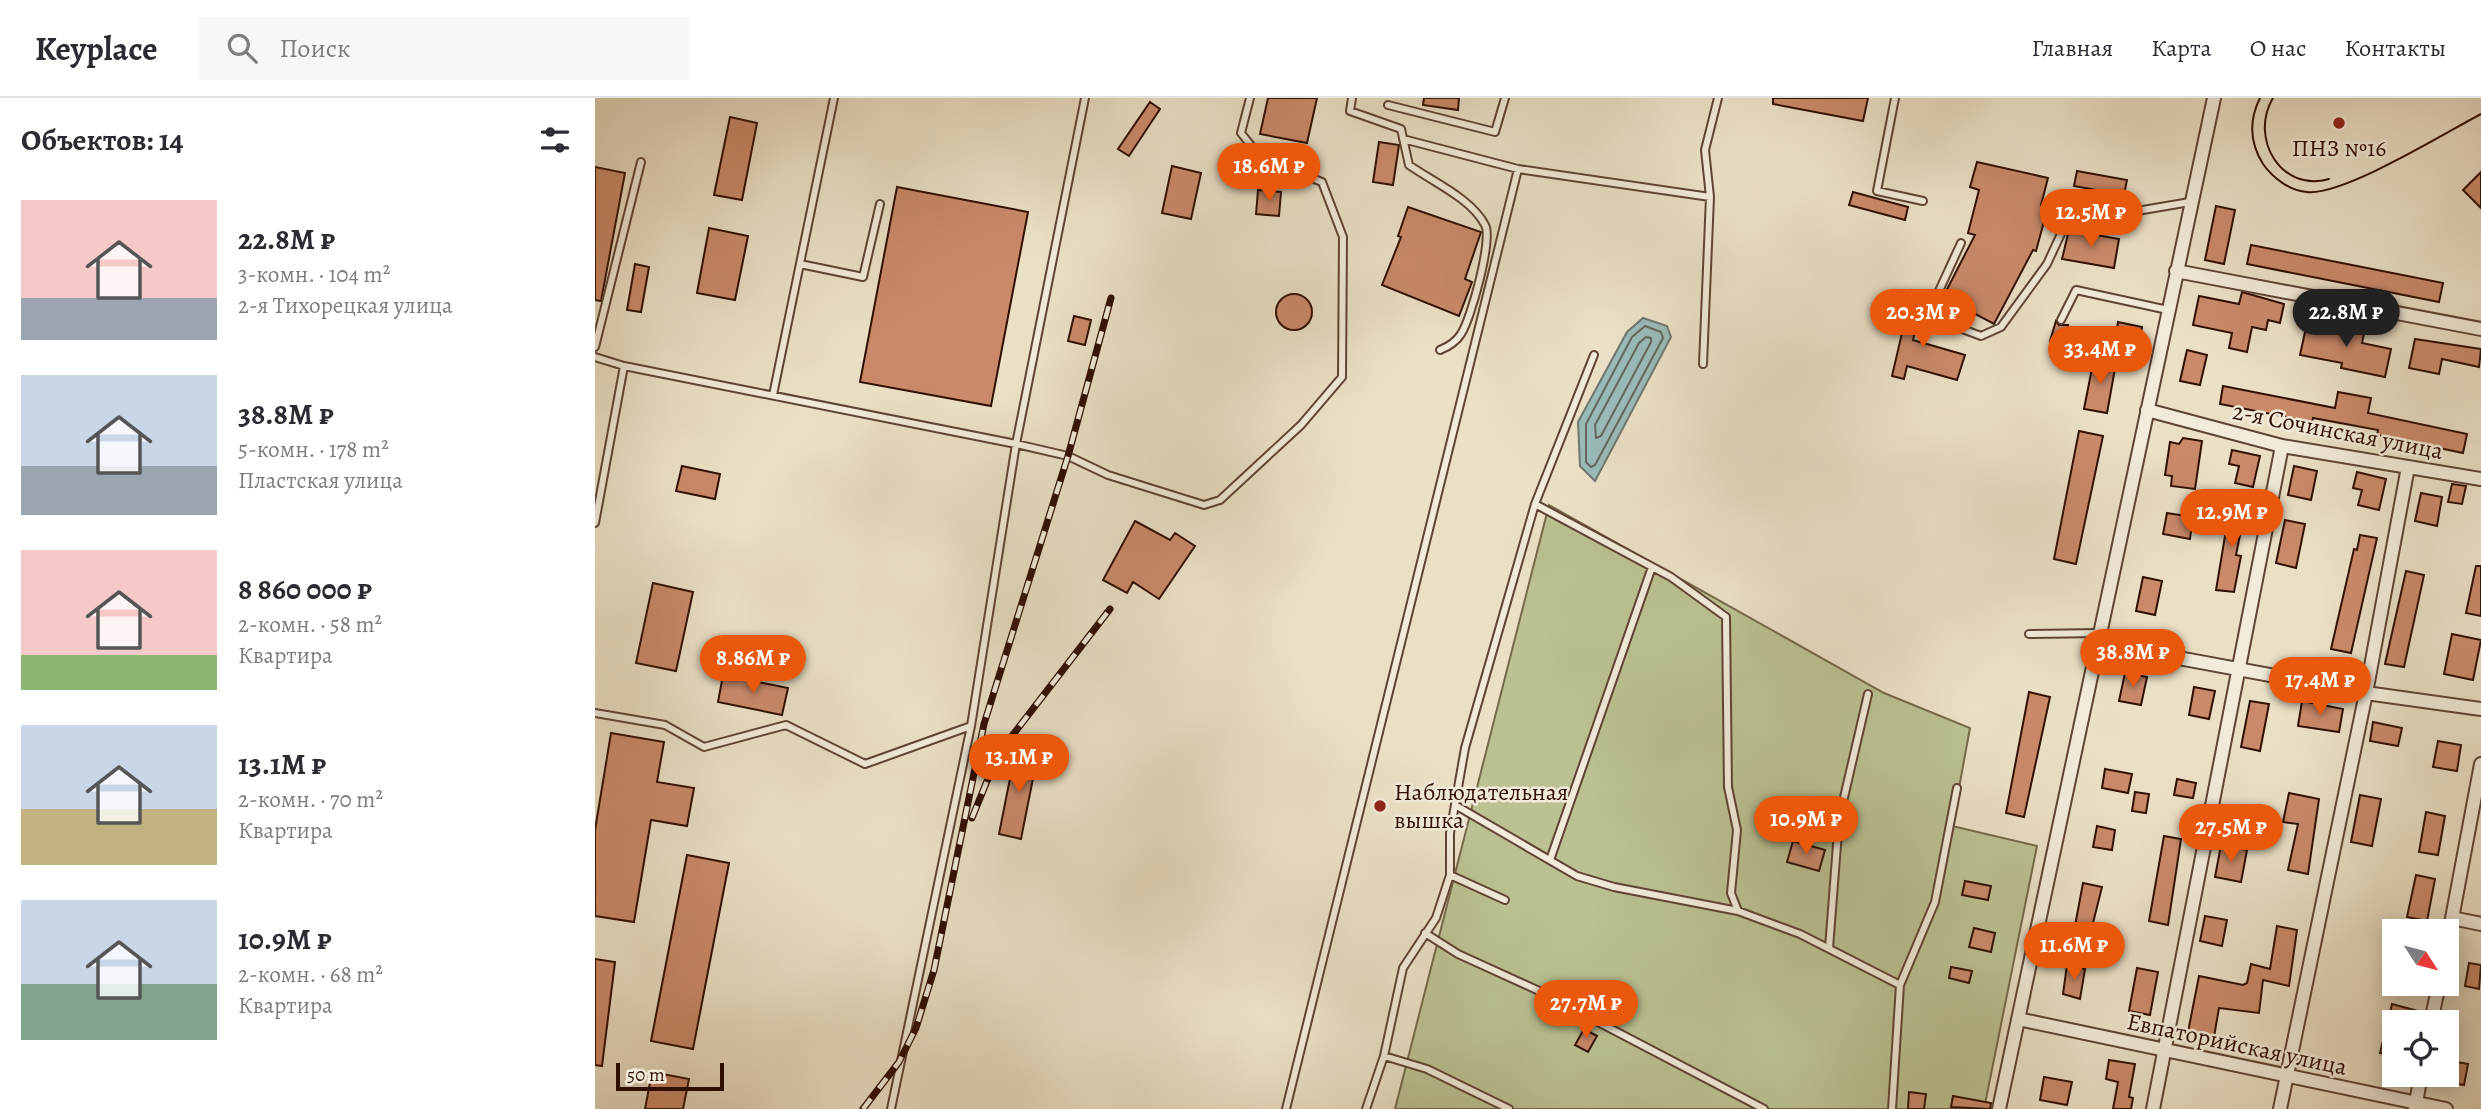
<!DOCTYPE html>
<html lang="ru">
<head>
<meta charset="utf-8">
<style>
  :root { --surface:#fff; --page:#f7f7f7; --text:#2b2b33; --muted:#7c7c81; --line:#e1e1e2; --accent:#ea580c }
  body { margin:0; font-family:Alegreya,serif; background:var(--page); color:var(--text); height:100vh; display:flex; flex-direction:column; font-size:26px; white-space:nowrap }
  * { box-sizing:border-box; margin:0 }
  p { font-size:23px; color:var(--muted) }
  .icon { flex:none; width:38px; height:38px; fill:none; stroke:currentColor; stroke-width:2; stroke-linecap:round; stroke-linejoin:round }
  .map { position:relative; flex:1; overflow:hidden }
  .side { display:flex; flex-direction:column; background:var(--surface); width:595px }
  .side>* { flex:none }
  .needle { width:46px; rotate:126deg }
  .buttons { position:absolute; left:1787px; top:821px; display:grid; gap:14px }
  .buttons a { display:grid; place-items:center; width:77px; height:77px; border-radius:0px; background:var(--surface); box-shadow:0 4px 18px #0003; font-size:35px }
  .scale { position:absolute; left:21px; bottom:18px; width:108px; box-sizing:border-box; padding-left:7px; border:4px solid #300f03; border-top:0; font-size:19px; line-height:24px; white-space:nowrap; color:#300f03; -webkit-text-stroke:5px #f2ebda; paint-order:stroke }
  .price { position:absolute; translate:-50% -60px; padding:0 16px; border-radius:24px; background:var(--accent); color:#fff; font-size:23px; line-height:46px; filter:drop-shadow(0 2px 4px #0008) }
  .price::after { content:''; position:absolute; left:50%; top:42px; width:21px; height:16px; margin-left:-10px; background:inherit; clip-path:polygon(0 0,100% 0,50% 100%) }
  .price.on { background:#222; color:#fff }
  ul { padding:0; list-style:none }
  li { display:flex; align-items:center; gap:21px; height:175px; padding:0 21px }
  li span { display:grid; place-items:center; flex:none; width:196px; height:140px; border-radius:0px; color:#555 }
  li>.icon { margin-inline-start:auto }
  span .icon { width:84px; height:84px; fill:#fffc; stroke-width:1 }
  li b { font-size:30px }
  h2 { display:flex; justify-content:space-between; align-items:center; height:84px; padding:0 21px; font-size:30px }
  header { display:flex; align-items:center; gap:42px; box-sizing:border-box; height:98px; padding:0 35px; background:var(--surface); border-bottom:2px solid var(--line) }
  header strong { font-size:33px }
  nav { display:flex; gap:38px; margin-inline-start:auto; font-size:24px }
  .search { width:490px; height:63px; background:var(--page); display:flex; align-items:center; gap:18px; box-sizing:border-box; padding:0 24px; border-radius:0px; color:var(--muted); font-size:26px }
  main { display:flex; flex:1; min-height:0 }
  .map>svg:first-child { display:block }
</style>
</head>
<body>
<header>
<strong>Keyplace</strong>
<div class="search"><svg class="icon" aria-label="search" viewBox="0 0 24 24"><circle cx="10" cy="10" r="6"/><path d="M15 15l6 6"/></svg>Поиск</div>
<nav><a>Главная</a><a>Карта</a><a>О нас</a><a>Контакты</a></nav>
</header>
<main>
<section class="side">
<h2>Объектов: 14<svg class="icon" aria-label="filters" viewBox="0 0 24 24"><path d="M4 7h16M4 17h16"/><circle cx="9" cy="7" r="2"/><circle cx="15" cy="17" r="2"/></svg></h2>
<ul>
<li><span style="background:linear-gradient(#f6c9c9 70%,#9aa5b1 0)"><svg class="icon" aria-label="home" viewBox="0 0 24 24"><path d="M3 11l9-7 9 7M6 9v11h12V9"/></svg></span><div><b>22.8M ₽</b><p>3-комн. · 104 m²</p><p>2-я Тихорецкая улица</p></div></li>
<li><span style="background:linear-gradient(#c9d6e8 65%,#9aa5b1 0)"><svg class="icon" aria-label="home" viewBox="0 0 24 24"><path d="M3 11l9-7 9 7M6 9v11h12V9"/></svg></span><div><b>38.8M ₽</b><p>5-комн. · 178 m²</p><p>Пластская улица</p></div></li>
<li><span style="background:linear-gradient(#f6c9c9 75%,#8fb573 0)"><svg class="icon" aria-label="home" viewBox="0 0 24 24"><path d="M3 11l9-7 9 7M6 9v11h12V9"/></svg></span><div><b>8 860 000 ₽</b><p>2-комн. · 58 m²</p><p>Квартира</p></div></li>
<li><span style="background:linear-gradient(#c9d6e8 60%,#c2b280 0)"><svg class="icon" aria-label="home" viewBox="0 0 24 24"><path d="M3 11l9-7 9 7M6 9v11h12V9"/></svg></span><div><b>13.1M ₽</b><p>2-комн. · 70 m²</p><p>Квартира</p></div></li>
<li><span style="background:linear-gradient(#c9d6e8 60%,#7fa58c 0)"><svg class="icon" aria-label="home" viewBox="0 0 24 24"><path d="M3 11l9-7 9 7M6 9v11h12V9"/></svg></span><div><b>10.9M ₽</b><p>2-комн. · 68 m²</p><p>Квартира</p></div></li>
</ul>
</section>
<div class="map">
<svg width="1886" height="1011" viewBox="0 0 1886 1011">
  <rect width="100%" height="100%" fill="#ebe0c6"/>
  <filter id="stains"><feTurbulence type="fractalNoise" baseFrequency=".00286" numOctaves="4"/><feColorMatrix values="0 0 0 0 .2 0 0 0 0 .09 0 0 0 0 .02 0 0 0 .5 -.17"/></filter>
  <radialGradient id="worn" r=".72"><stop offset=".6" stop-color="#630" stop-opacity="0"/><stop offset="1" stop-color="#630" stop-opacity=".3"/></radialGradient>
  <path fill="#bbc192" stroke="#76684a" stroke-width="2" d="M954,407L1289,595L1375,630L1357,728L1442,748L1389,1011H800Z"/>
  <path fill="#99bcb9" stroke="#6f7770" stroke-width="2" d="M1048,220L1072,228L1076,239L1000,383L985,368L983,324L1032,234Z"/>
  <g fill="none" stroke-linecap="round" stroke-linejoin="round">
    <path stroke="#64665e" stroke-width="2" d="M1050,228L1066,234L1068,240L1000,367L996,369L991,364V326L1037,239Z
      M1051,239L1056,240V244L1006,338L1001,340L1000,327L1044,245Z"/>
  </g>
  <path fill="#ca8a6a" stroke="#300f03" stroke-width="2" d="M673,0H722L712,45L665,36Z
    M829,0H864L863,12L828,7Z
    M1178,0H1273L1268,23L1178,6Z
    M555,4L565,11L534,58L523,51Z
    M135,19L162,25L147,102L119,97Z
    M784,44L804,47L798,87L778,84Z
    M1382,64L1453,80L1446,107L1453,109L1441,153L1438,152L1399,226L1348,199L1380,137L1373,135L1384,92L1375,89Z
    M577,68L606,75L596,121L567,115Z
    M0,69L30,75L6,203L0,202Z
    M1482,73L1532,82L1529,97L1479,88Z
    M1886,74V110L1868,92Z
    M302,89L433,114L396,308L265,284Z
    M663,92L686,94L684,118L661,116Z
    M1258,94L1313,109L1310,122L1254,107Z
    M1621,108L1640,112L1629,166L1610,162Z
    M813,109L886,134L870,181L877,184L864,218L787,187L806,139L803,138Z
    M114,130L153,138L140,202L102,195Z
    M1474,132L1524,141L1519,170L1467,161Z
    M1656,147L1848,185L1844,204L1652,166Z
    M40,166L54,169L46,214L32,212Z
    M1317,192L1329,195L1318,242L1370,257L1362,282L1312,268L1309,281L1297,278Z
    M1647,194L1689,206L1685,225L1673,222L1671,232L1657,229L1652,254L1634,250L1637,235L1598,227L1604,198L1644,206Z
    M681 214a18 18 0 1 1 36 0a18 18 0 1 1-36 0Z
    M479,218L496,222L490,247L473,243Z
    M1461,223L1464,227H1473L1467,247L1455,243Z
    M1756,223L1771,227L1767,245L1796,251L1790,279L1746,270L1747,265L1705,257L1712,225L1754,234Z
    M1523,224L1547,229L1545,242L1521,237Z
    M1820,241L1886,251L1884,269L1847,261L1844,276L1814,270Z
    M1592,252L1612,257L1605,287L1585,283Z
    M1499,260L1521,265L1512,315L1489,311Z
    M1628,288L1740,310L1743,294L1776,300L1773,315L1872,336L1868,355L1782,337L1783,332L1718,320L1717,324L1625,306Z
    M1484,333L1508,338L1481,466L1459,461Z
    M1588,340L1607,343L1600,391L1576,388L1577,378L1570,377L1575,344L1584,346Z
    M1637,352L1665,358L1658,389L1640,385L1644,368L1634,366Z
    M87,368L125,376L120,401L81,393Z
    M1699,368L1722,373L1716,402L1693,397Z
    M1762,374L1791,381L1784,412L1763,407L1767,392L1758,390Z
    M1857,386L1871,388L1867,406L1853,404Z
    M1826,395L1847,399L1842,428L1820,423Z
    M1635,408L1656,413L1652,428L1647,427L1641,457L1646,458L1639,494L1621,492Z
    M1572,415L1598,419L1595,441L1568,436Z
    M1690,422L1710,426L1701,470L1681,465Z
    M540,423L575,442L580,435L600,448L564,501L538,484L532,495L508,482Z
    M1765,437L1782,440L1756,555L1736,551L1759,451L1762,452Z
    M1881,468H1886V518L1871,515Z
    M1811,473L1829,477L1809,569L1790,566Z
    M1548,479L1567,483L1560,517L1541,513Z
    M58,485L98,494L81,573L41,565Z
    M1857,536L1886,542L1878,582L1849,576Z
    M1530,575L1552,579L1546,607L1524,603Z
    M128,577L193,590L187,617L123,604Z
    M1599,589L1620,593L1614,621L1594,617Z
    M1434,594L1455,599L1429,719L1411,715Z
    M1655,603L1674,606L1665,653L1646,649Z
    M1707,603L1748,611L1744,634L1703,628Z
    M1778,624L1807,630L1803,648L1775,643Z
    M16,635L69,644L62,684L99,690L92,728L56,722L39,824L0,818V732Z
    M1843,643L1866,647L1862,673L1838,669Z
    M421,650L443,655L426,741L404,736Z
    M1510,671L1537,676L1533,695L1507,690Z
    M1582,681L1601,685L1598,700L1579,697Z
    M1540,694L1554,696L1551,715L1537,713Z
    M1694,695L1724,701L1713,776L1693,772L1703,726L1688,724Z
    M1765,697L1786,701L1777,748L1756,744Z
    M1831,714L1850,718L1843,757L1824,754Z
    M1502,728L1520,732L1517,752L1498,749Z
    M1569,738L1586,741L1573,827L1554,823Z
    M1198,743L1230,752L1224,773L1192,764Z
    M1626,747L1652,752L1646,784L1620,779Z
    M92,757L134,765L98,951L56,943Z
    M1821,777L1840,781L1832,823L1812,819Z
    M1370,783L1396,788L1393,802L1367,797Z
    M1488,785L1507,789L1495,837L1479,833Z
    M1610,818L1632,822L1627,848L1605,843Z
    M1682,828L1702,832L1694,888L1668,882L1664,915L1624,910L1619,939L1593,934L1604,878L1648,887L1652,885L1656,866L1675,871Z
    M1379,830L1400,835L1396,854L1374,849Z
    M0,861L20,864L7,968L0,967Z
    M1874,865L1886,867L1884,891L1870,888Z
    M1472,867L1490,871L1485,901L1468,896Z
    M1356,869L1377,873L1374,885L1354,880Z
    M1542,870L1563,874L1555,917L1534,913Z
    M1797,906L1823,913L1821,924H1799V958L1785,955Z
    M989,931L1002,938L993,954L980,947Z
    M1514,962L1540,966L1534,999L1538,1000L1536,1011H1518L1523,984L1511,981Z
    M1857,963L1873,966L1869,987L1853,984Z
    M57,974L94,981L88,1011H50Z
    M1449,979L1477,984L1472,1007L1445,1002Z
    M1314,994L1331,996L1329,1011H1313Z
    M1358,998L1396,1005L1395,1011L1356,1009Z"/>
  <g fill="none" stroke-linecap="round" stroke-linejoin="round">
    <g stroke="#5f4334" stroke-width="10">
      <path id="service" d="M757,0L755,13L806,31L814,67C838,84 877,101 890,127C898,141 876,221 866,236C861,244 855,248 845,252
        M1300,0L1282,93L1328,103
        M793,7L900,34L910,0
        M808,41L923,71L1115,99
        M1366,145L1343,195L1341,212L1354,226L1386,238L1406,229L1452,166L1471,125L1595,104
        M205,166L268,179L285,106
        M1466,222L1481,192L1573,212
        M0,249L46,64
        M0,259L29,268L0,425
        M1108,266L1115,99L1110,52L1123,0
        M29,268L421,346L473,358L513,377L609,407L625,402L706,327L747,279L748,139L727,84L666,60L646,35L655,0
        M178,297L239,0
        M940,406L1076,479L1131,519L1133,689L1142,732L1136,795L1143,813
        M1434,536L1505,535
        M0,615L70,627L109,649L191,627L270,666L376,628
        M860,707L982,778L1019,789L1143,813L1205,836L1305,887
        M955,762L1057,469
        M855,777L910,802
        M830,835L863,856L942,892L1169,1011
        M1234,850L1244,721L1273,596
        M789,958L832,971L914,1011
        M296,1011L376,628L421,346L490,0
        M691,1011L923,71
        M771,1011L789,958L808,870L841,820L855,777V735L870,650L940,406L999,257
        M1297,1011L1305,887L1340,804L1362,690"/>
    </g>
    <g stroke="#5f4334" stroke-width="16">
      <path id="minor" d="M1581,173L1886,231
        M1552,312L1687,348L1886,381
        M1503,545L1771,595L1886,611
        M1857,820L1886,826
        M1852,847L1886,666
        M1423,921L1851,1011
        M1836,924L1844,886
        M1404,1011L1619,0
        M1558,1011L1687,348
        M1685,1011L1771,595L1813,369
        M1820,1011L1826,976"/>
    </g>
    <use href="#service" stroke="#f2ebda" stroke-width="6"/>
    <use href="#minor" stroke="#f2ebda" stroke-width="12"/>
    <path stroke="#300f03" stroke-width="2" d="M1665,0C1654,22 1655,45 1668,66C1678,80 1695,93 1712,94C1748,98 1850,35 1886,16
      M1678,0C1654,40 1686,95 1734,81"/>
    <g stroke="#300f03" stroke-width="7">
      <path id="rail" d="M377,720L392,683L417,638L515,511
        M268,1011L304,964L321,930L339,872L389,626L473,358L516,200"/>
    </g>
    <use href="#rail" stroke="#f2ebda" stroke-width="4.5" stroke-dasharray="13" stroke-linecap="butt"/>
  </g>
  <g fill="#8f2418" stroke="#f2ebda" stroke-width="2.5">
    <circle cx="1744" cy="25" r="7"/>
    <circle cx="785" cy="708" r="7"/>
  </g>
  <g text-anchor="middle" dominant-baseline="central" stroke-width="5" stroke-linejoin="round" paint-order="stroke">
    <g font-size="24" fill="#300f03" stroke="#f2ebda">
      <text x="1744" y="50">ПНЗ №16</text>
      <text x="799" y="694" text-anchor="start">Наблюдательная<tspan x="799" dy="28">вышка</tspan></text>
    </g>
    <g font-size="24" fill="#300f03" stroke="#f2ebda">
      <text transform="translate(1743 333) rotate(11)">2-я Сочинская улица</text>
      <text transform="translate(1642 946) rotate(12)">Евпаторийская улица</text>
    </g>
  </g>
  <rect width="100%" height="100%" filter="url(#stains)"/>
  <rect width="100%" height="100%" fill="url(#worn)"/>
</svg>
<div class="buttons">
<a><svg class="needle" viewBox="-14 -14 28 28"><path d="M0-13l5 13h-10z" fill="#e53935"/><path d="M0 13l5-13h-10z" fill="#7c7c81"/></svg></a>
<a><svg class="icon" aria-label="locate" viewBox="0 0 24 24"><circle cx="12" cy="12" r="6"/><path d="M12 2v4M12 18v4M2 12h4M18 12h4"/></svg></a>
</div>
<div class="scale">50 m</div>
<b class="price" style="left:674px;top:105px">18.6M ₽</b>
<b class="price" style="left:1496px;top:151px">12.5M ₽</b>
<b class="price" style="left:1328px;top:251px">20.3M ₽</b>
<b class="price on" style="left:1751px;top:251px">22.8M ₽</b>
<b class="price" style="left:1505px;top:288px">33.4M ₽</b>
<b class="price" style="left:1637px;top:451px">12.9M ₽</b>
<b class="price" style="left:1538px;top:591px">38.8M ₽</b>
<b class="price" style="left:158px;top:597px">8.86M ₽</b>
<b class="price" style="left:1725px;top:619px">17.4M ₽</b>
<b class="price" style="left:424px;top:696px">13.1M ₽</b>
<b class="price" style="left:1211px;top:758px">10.9M ₽</b>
<b class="price" style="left:1636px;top:766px">27.5M ₽</b>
<b class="price" style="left:1479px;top:884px">11.6M ₽</b>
<b class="price" style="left:991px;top:942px">27.7M ₽</b>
</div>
</main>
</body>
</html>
